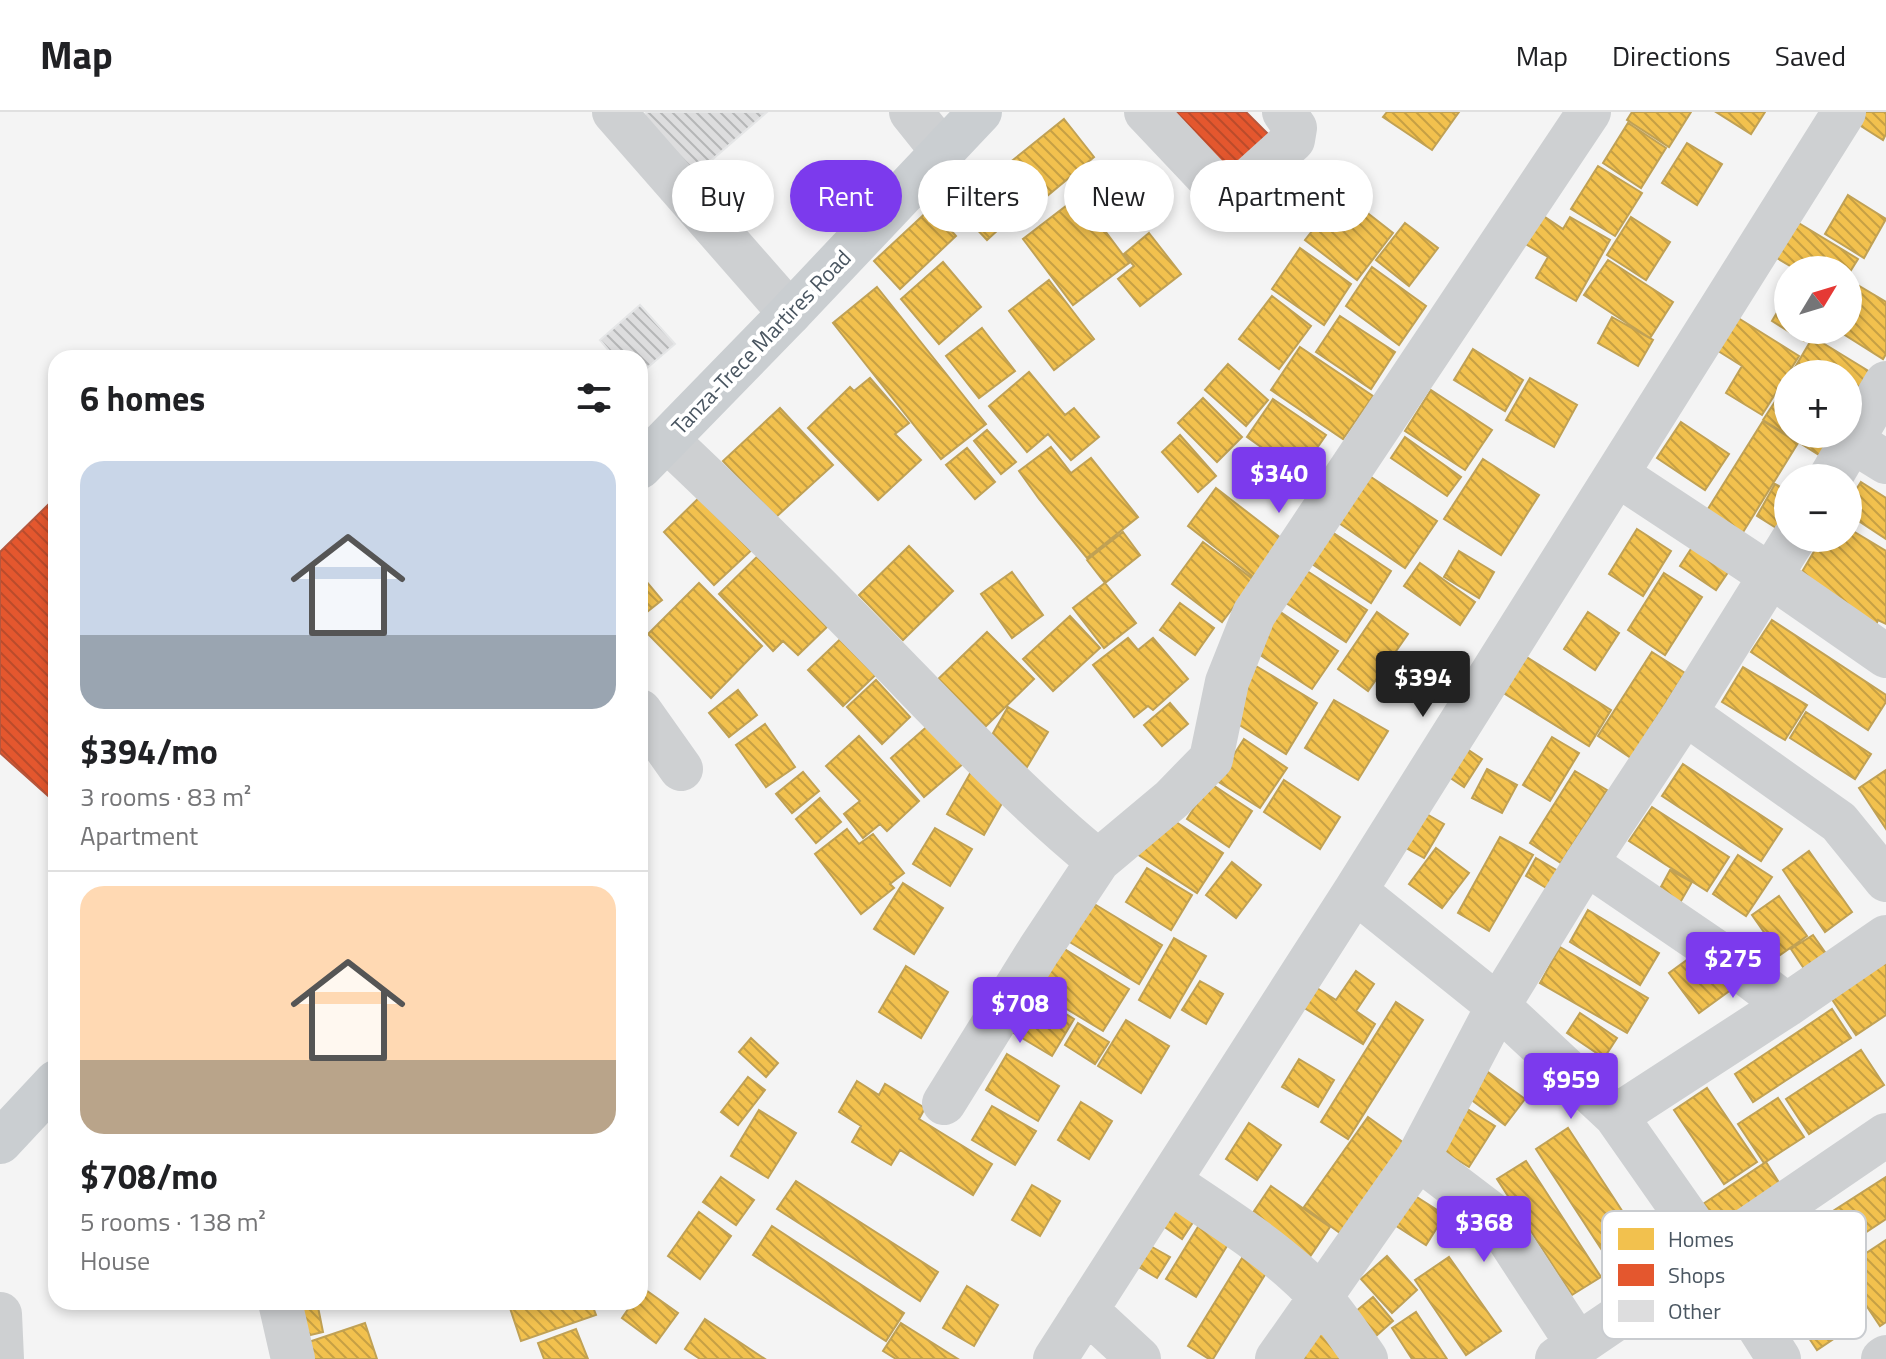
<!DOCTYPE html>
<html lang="en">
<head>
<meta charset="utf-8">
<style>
  :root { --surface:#fff; --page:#f2f2f2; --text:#202124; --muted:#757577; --line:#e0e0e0; --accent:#7c3aed }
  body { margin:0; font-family:"Titillium Web",sans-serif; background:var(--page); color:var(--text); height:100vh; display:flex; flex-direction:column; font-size:30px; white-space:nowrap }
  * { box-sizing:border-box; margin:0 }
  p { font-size:26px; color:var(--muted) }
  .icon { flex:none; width:44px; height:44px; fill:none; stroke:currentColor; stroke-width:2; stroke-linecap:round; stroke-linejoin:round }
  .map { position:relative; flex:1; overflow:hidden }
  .details { position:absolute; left:48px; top:238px; width:600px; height:960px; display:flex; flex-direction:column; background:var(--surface); border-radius:24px; box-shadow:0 4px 12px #0003 }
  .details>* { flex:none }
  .hud { position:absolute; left:672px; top:48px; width:760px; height:72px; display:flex; gap:16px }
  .needle { width:52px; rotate:52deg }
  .controls { position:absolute; left:1774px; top:144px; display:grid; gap:16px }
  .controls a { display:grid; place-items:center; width:88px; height:88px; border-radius:50%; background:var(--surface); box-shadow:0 4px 12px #0003; font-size:40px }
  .price { position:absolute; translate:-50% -68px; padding:0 18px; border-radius:8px; background:var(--accent); color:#fff; font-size:26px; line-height:52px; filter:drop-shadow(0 2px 4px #0008) }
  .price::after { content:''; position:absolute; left:50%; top:48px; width:24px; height:18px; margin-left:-12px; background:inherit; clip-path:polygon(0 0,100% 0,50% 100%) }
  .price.current { background:#222; color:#fff }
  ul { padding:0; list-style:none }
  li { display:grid; align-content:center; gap:16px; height:424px; padding:0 32px }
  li+li { border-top:2px solid var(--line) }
  li span { display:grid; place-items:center; height:248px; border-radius:24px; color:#555 }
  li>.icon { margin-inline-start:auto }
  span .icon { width:144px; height:144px; fill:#fffc; stroke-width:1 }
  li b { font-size:34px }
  h2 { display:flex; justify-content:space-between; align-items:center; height:96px; padding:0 32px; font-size:34px }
  .chip { padding:0 28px; border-radius:36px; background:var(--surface); box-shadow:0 4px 12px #0003; font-size:28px; line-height:72px }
  .chip.current { background:var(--accent); color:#fff }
  header { display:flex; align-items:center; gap:48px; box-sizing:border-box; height:112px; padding:0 40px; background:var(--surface); border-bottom:2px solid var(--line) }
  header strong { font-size:38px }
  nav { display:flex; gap:44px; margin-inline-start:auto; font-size:28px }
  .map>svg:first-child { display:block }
</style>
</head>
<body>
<header>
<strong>Map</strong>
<nav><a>Map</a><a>Directions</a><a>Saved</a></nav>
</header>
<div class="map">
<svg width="1886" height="1247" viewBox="0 0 1886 1247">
  <defs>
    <pattern id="homes-back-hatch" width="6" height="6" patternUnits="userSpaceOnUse" patternTransform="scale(2)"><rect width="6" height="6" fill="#f2c14e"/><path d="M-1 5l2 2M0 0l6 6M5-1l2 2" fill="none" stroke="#c6a044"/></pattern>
    <pattern id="shops-back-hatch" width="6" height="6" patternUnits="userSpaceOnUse" patternTransform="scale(2)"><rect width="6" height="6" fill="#e4572e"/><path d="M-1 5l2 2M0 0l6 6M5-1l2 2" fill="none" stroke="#bb4b2b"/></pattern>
    <pattern id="building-back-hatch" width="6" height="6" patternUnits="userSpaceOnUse" patternTransform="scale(2)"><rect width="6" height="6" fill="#ddddde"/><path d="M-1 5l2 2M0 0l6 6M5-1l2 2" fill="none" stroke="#b5b6b7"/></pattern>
  </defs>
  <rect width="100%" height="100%" fill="#f4f4f4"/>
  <path fill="url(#homes-back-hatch)" stroke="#c0a154" stroke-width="2" d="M1387,0H1459L1432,38L1383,5Z
    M1632,0H1691L1669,35L1627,8Z
    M1716,0H1765L1751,22Z
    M1859,0H1886V22L1883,28L1853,9Z
    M1064,7L1094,45L1035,94L1003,56Z
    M1628,11L1666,36L1641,76L1603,51Z
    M1687,31L1722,52L1697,93L1662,71Z
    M1598,54L1642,81L1615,124L1571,97Z
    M970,57L1013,104L987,128L943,81Z
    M1342,81L1393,121L1357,168L1305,128Z
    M1848,83L1886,107L1864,146L1825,122Z
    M1079,84L1129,151L1073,193L1023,127Z
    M931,96L956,124L900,177L874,149Z
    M1542,103L1563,117L1570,105L1610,128L1576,189L1536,166L1548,145L1524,131Z
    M1631,105L1670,130L1646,168L1607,143Z
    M1797,110L1858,147L1848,163V158H1797L1775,145Z
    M1405,111L1438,136L1409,174L1376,148Z
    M1149,121L1181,162L1140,194L1118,167L1134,154L1124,142Z
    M1300,136L1351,172L1324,213L1272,177Z
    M1608,148L1673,190L1650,226L1584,183Z
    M943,150L981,195L939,232L901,187Z
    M1372,155L1426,194L1399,233L1346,194Z
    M1049,168L1094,227L1054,258L1009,199Z
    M1851,169L1886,190V242L1883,247L1837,218H1848V174Z
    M877,175L986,312L941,347L833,211Z
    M1788,182V218H1811L1804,229L1772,209Z
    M1272,184L1311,214L1279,257L1239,227Z
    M1340,204L1395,240L1371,277L1316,240Z
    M1735,204L1799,244L1762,303L1726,281L1742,254L1715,237Z
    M1612,205L1653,228L1638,254L1598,231Z
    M982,216L1015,259L979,286L946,244Z
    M1813,225L1880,266L1848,315V262H1791Z
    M1300,235L1373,284L1343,327L1271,278Z
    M1473,237L1523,268L1505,299L1454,268Z
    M1228,252L1268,288L1246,314L1205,278Z
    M1029,260L1065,303L1074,296L1099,325L1071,348L1048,322L1027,340L989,294Z
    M870,266L909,311L895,322L921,348L878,388L808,316L850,275L854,279Z
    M1530,266L1577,293L1554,335L1506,308Z
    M1431,278L1492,318L1465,358L1405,319Z
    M1778,285L1788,291V322H1837L1827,348L1763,308Z
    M1203,286L1242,325L1217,350L1178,311Z
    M1273,287L1326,323L1299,362L1247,325Z
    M780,296L833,353L776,405L723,349Z
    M1763,309L1798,331L1737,430L1701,408Z
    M1681,310L1729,342L1705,378L1657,346Z
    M987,318L1016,350L1001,362L974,329Z
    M1180,323L1216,364L1198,380L1162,340Z
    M1405,325L1461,365L1447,384L1391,346Z
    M1051,335L1071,361L1091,346L1138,405L1087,446L1039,387L1019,359Z
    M967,336L995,370L975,387L946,353Z
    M1483,347L1539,383L1501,443L1444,407Z
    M1368,363L1437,409L1405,456L1336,409Z
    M1861,370L1886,386V427L1848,402V390Z
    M1775,372L1788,379V407L1781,419L1757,404Z
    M1216,376L1286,430L1256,467L1188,414Z
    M706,379L757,433L714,473L664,420Z
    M1848,416L1886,439V512L1878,508L1876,513L1799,465L1822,426H1848Z
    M1637,417L1671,439L1643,484L1609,462Z
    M1123,420L1140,443L1105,471L1087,448Z
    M1332,420L1391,459L1371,491L1312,452Z
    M1700,423L1737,447L1716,478L1680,454Z
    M1203,430L1254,468L1222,510L1172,472Z
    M770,432L824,490L813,501L827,515L798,543L783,529L773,539L719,482Z
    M909,434L953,479L903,528L859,483Z
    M1459,439L1494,460L1479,486L1444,465Z
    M1420,451L1475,490L1460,513L1404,474Z
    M1304,457L1367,498L1346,530L1283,489Z
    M1012,460L1043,503L1012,526L981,482Z
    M1664,461L1702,485L1665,543L1628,518Z
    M640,462L662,488L642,504L640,502Z
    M699,471L762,534L711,586L648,522Z
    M1105,471L1136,511L1104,536L1073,496Z
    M1180,491L1214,516L1195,543L1160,518Z
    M1279,499L1338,539L1312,577L1254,539Z
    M1377,500L1408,522L1368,579L1338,557Z
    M1588,500L1619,521L1595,558L1564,537Z
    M1070,504L1100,536L1053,579L1023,547Z
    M1772,508L1886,583V590L1868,618L1751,540Z
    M854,514L889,550L843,594L808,558Z
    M987,520L1034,567L980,620L933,572Z
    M1128,526L1138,538L1153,526L1188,567L1153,598L1148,594L1134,605L1093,553Z
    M1652,540L1685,561L1631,646L1598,624Z
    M1520,541L1611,598L1589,634L1497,577Z
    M1256,554L1317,591L1286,642L1225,604Z
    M1743,555L1807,593L1785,628L1722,590Z
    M876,568L910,605L882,632L847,595Z
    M738,578L757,603L729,625L709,601Z
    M1334,588L1388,619L1358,668L1305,636Z
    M1170,591L1188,612L1162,634L1144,613Z
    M1008,595L1048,620L1024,660L984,637Z
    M1806,600L1871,642L1855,667L1790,626Z
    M938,605L971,645L924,685L891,646Z
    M765,612L795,655L766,675L736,633Z
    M859,624L919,689L887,719L880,712L863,726L844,702L860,689L826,654Z
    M1552,625L1579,641L1550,689L1523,673Z
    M1244,627L1287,656L1260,696L1217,669Z
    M1458,631L1482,647L1464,675L1440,659Z
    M976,651L1013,672L984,723L947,702Z
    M1683,652L1782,717L1761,749L1662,684Z
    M1487,657L1517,673L1502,701L1472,686Z
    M1886,658V717L1859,676Z
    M1575,659L1607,678L1561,751L1530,731Z
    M803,660L819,679L792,701L776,682Z
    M1284,668L1340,705L1320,737L1264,700Z
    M1210,671L1252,699L1229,735L1187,707Z
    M820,686L841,710L816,731L796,707Z
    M1652,695L1729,745L1707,779L1629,729Z
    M1418,697L1444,712L1424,746L1399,732Z
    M1164,702L1223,741L1197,781L1137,742Z
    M935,716L972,737L950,774L913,752Z
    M847,717L859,732L873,722L904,761L890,772L894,776L861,802L815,742Z
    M1500,725L1533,743L1489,819L1458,801Z
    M1436,736L1469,761L1442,796L1409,772Z
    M1809,739L1852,800L1825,820L1783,758Z
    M1738,743L1772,765L1746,804L1713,782Z
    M1536,746L1565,763L1555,781L1526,764Z
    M1232,750L1261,773L1236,806L1206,783Z
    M1147,756L1192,783L1171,818L1126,790Z
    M1670,758L1692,770L1677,796L1656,784Z
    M903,771L943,796L914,842L874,817Z
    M1779,784L1807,824L1780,843L1752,803Z
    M1091,790L1162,833L1139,872L1068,829Z
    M1588,798L1659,841L1640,873L1570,830Z
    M1813,823L1827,843L1805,858L1791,837Z
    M1174,826L1206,844L1170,906L1139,888Z
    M1886,828V903L1856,923L1821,871Z
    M1560,835L1648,886L1627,921L1540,871Z
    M1063,836L1129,877L1103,919L1037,879Z
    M1702,837L1732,877L1699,901L1669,861Z
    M906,854L948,880L921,926L879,900Z
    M1356,859L1374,872L1356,899L1375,912L1363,932L1293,889L1306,869L1336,888Z
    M1200,869L1223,882L1206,912L1182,898Z
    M1034,882L1074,907L1052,944L1012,920Z
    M1396,890L1423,908L1348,1027L1321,1010Z
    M1832,897L1851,926L1753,990L1735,962Z
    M1580,901L1617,926L1604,946L1567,921Z
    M1126,908L1169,934L1141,981L1098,954Z
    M1078,911L1109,930L1095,952L1065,933Z
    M751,926L778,951L766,965L739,940Z
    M1861,938L1884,973L1809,1022L1786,987Z
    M1007,942L1059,974L1038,1009L986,978Z
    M1299,947L1334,968L1318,995L1282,975Z
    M1488,960L1525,987L1505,1013L1469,986Z
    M748,965L765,978L738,1013L721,1000Z
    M857,969L879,983L885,972L925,996L919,1007L992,1052L973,1083L900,1038L891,1053L852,1030L861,1014L839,1000Z
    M1707,976L1757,1050L1724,1072L1674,998Z
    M1778,986L1804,1025L1764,1051L1738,1012Z
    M1081,990L1112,1009L1089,1047L1058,1028Z
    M1461,993L1495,1014L1469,1055L1435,1034Z
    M992,994L1036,1019L1015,1053L972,1028Z
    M759,998L796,1021L768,1066L731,1044Z
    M1368,1005L1404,1031L1340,1121L1304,1095Z
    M1249,1011L1281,1033L1257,1068L1226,1047Z
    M1568,1016L1647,1137L1615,1158L1536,1037Z
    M1526,1049L1601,1165L1572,1183L1497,1067Z
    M1766,1050L1780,1072L1717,1114L1703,1092Z
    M721,1065L754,1088L736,1113L703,1090Z
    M1886,1065V1107L1842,1136L1822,1106Z
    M796,1069L938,1160L920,1189L777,1097Z
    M1032,1073L1060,1089L1040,1124L1012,1108Z
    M1271,1074L1330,1115L1305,1152L1246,1111Z
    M1175,1080L1201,1098L1182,1127L1156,1109Z
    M1409,1080L1445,1103L1426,1133L1390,1110Z
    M699,1100L731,1124L700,1167L668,1144Z
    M1201,1110L1230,1129L1196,1185L1166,1167Z
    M772,1114L904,1201L886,1229L753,1143Z
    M1886,1128V1210L1880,1214L1842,1157Z
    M1145,1131L1170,1145L1157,1166L1132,1151Z
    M1247,1138L1271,1153L1213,1247H1209L1188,1234Z
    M1387,1144L1417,1178L1392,1201L1361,1167Z
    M1449,1145L1501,1219L1466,1243L1415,1168Z
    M967,1174L998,1193L974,1234L943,1216Z
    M643,1176L678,1201L656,1231L622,1206L633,1190H640V1180Z
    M1373,1185L1393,1209L1376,1224L1355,1200Z
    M295,1190H317L323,1220L298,1226Z
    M508,1190H591L596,1203L521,1229Z
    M1829,1191L1847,1218L1817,1238L1799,1211Z
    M1416,1200L1447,1247H1412L1392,1216Z
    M705,1207L765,1247H700L685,1237Z
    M365,1211L377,1247H308L303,1232Z
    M901,1211L958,1247H896L883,1239Z
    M1320,1212L1347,1247H1303Z
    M576,1217L588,1247H544L538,1231Z"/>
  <path fill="url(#shops-back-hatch)" stroke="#b6573d" stroke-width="2" d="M1167,0H1246L1273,27L1233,67Z
    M56,385V691L0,641V440Z"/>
  <path fill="url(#building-back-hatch)" stroke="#e5e6e7" stroke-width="2" d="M647,0H767L692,65L641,6Z
    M640,193L675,232L640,262V246H615L600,228Z"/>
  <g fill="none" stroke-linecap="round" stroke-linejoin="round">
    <path stroke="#ced0d2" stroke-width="44" d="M614,0L790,201
      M911,0L943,40
      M1146,0L1215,73L1229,78L1242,74L1293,28L1295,16L1284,0
      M667,328C741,398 813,469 884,542C952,612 1023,688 1098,749
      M1852,329L1886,350
      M1618,363L1771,464L1886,544
      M1830,366L1886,271
      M640,599L681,657
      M1685,601L1839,710L1886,768
      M1586,751L1721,843L1787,893
      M1355,779L1498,894L1616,1004L1712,1141L1779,1247
      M944,991L1039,838L1098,749L1172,687L1211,647L1227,570L1254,502L1589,0
      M1616,1004L1787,893L1886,825
      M1418,1046L1493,1103L1578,1233
      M1169,1069C1211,1098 1257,1126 1295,1160C1323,1184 1345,1217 1366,1247
      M280,1190L293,1247
      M1086,1198L1139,1247
      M0,1202L2,1247
      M1055,1247L1355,779L1844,0
      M1277,1247L1418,1046L1498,894L1586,751L1685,601L1794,426
      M1557,1247L1886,1023
      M1883,1247L1886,1245"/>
    <path stroke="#caced1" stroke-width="44" d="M640,355L790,201L980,0
      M0,1030L56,970"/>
  </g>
  <g text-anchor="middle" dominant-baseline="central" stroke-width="8" stroke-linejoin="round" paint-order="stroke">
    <g font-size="22" fill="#4a5661" stroke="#fff">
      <text transform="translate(761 230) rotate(-46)">Tanza-Trece Martires Road</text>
    </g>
  </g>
  <rect x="1602" y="1099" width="264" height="128" rx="12" fill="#fff" stroke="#c9ccd0" stroke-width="2"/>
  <rect x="1618" y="1116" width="36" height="22" fill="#f2c14e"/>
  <rect x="1618" y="1152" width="36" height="22" fill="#e4572e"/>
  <rect x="1618" y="1188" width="36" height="22" fill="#ddddde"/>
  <g font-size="22" fill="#4a5661">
    <text x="1668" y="1135">Homes</text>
    <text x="1668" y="1171">Shops</text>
    <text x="1668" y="1207">Other</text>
  </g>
</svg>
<div class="controls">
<a><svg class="needle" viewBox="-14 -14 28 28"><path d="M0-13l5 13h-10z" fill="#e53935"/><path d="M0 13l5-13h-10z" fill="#757577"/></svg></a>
<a>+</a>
<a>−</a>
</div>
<b class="price" style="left:1279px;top:403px">$340</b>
<b class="price current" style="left:1423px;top:607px">$394</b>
<b class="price" style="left:1733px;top:888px">$275</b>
<b class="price" style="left:1020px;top:933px">$708</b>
<b class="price" style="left:1571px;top:1009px">$959</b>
<b class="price" style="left:1484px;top:1152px">$368</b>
<div class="hud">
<a class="chip">Buy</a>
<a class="chip current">Rent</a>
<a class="chip">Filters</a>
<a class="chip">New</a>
<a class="chip">Apartment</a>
</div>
<section class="details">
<h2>6 homes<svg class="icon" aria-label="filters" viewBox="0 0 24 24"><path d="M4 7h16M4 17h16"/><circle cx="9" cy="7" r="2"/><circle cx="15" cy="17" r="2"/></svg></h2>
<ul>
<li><span style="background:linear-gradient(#c9d6e8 70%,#9aa5b1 0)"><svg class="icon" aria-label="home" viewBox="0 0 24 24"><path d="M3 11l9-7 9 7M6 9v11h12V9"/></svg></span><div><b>$394/mo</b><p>3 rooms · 83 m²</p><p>Apartment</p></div></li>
<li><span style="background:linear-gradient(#ffd9b3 70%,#b9a48a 0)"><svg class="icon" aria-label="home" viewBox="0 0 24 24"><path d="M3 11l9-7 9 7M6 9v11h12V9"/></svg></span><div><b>$708/mo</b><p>5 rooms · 138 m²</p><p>House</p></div></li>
</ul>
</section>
</div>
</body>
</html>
